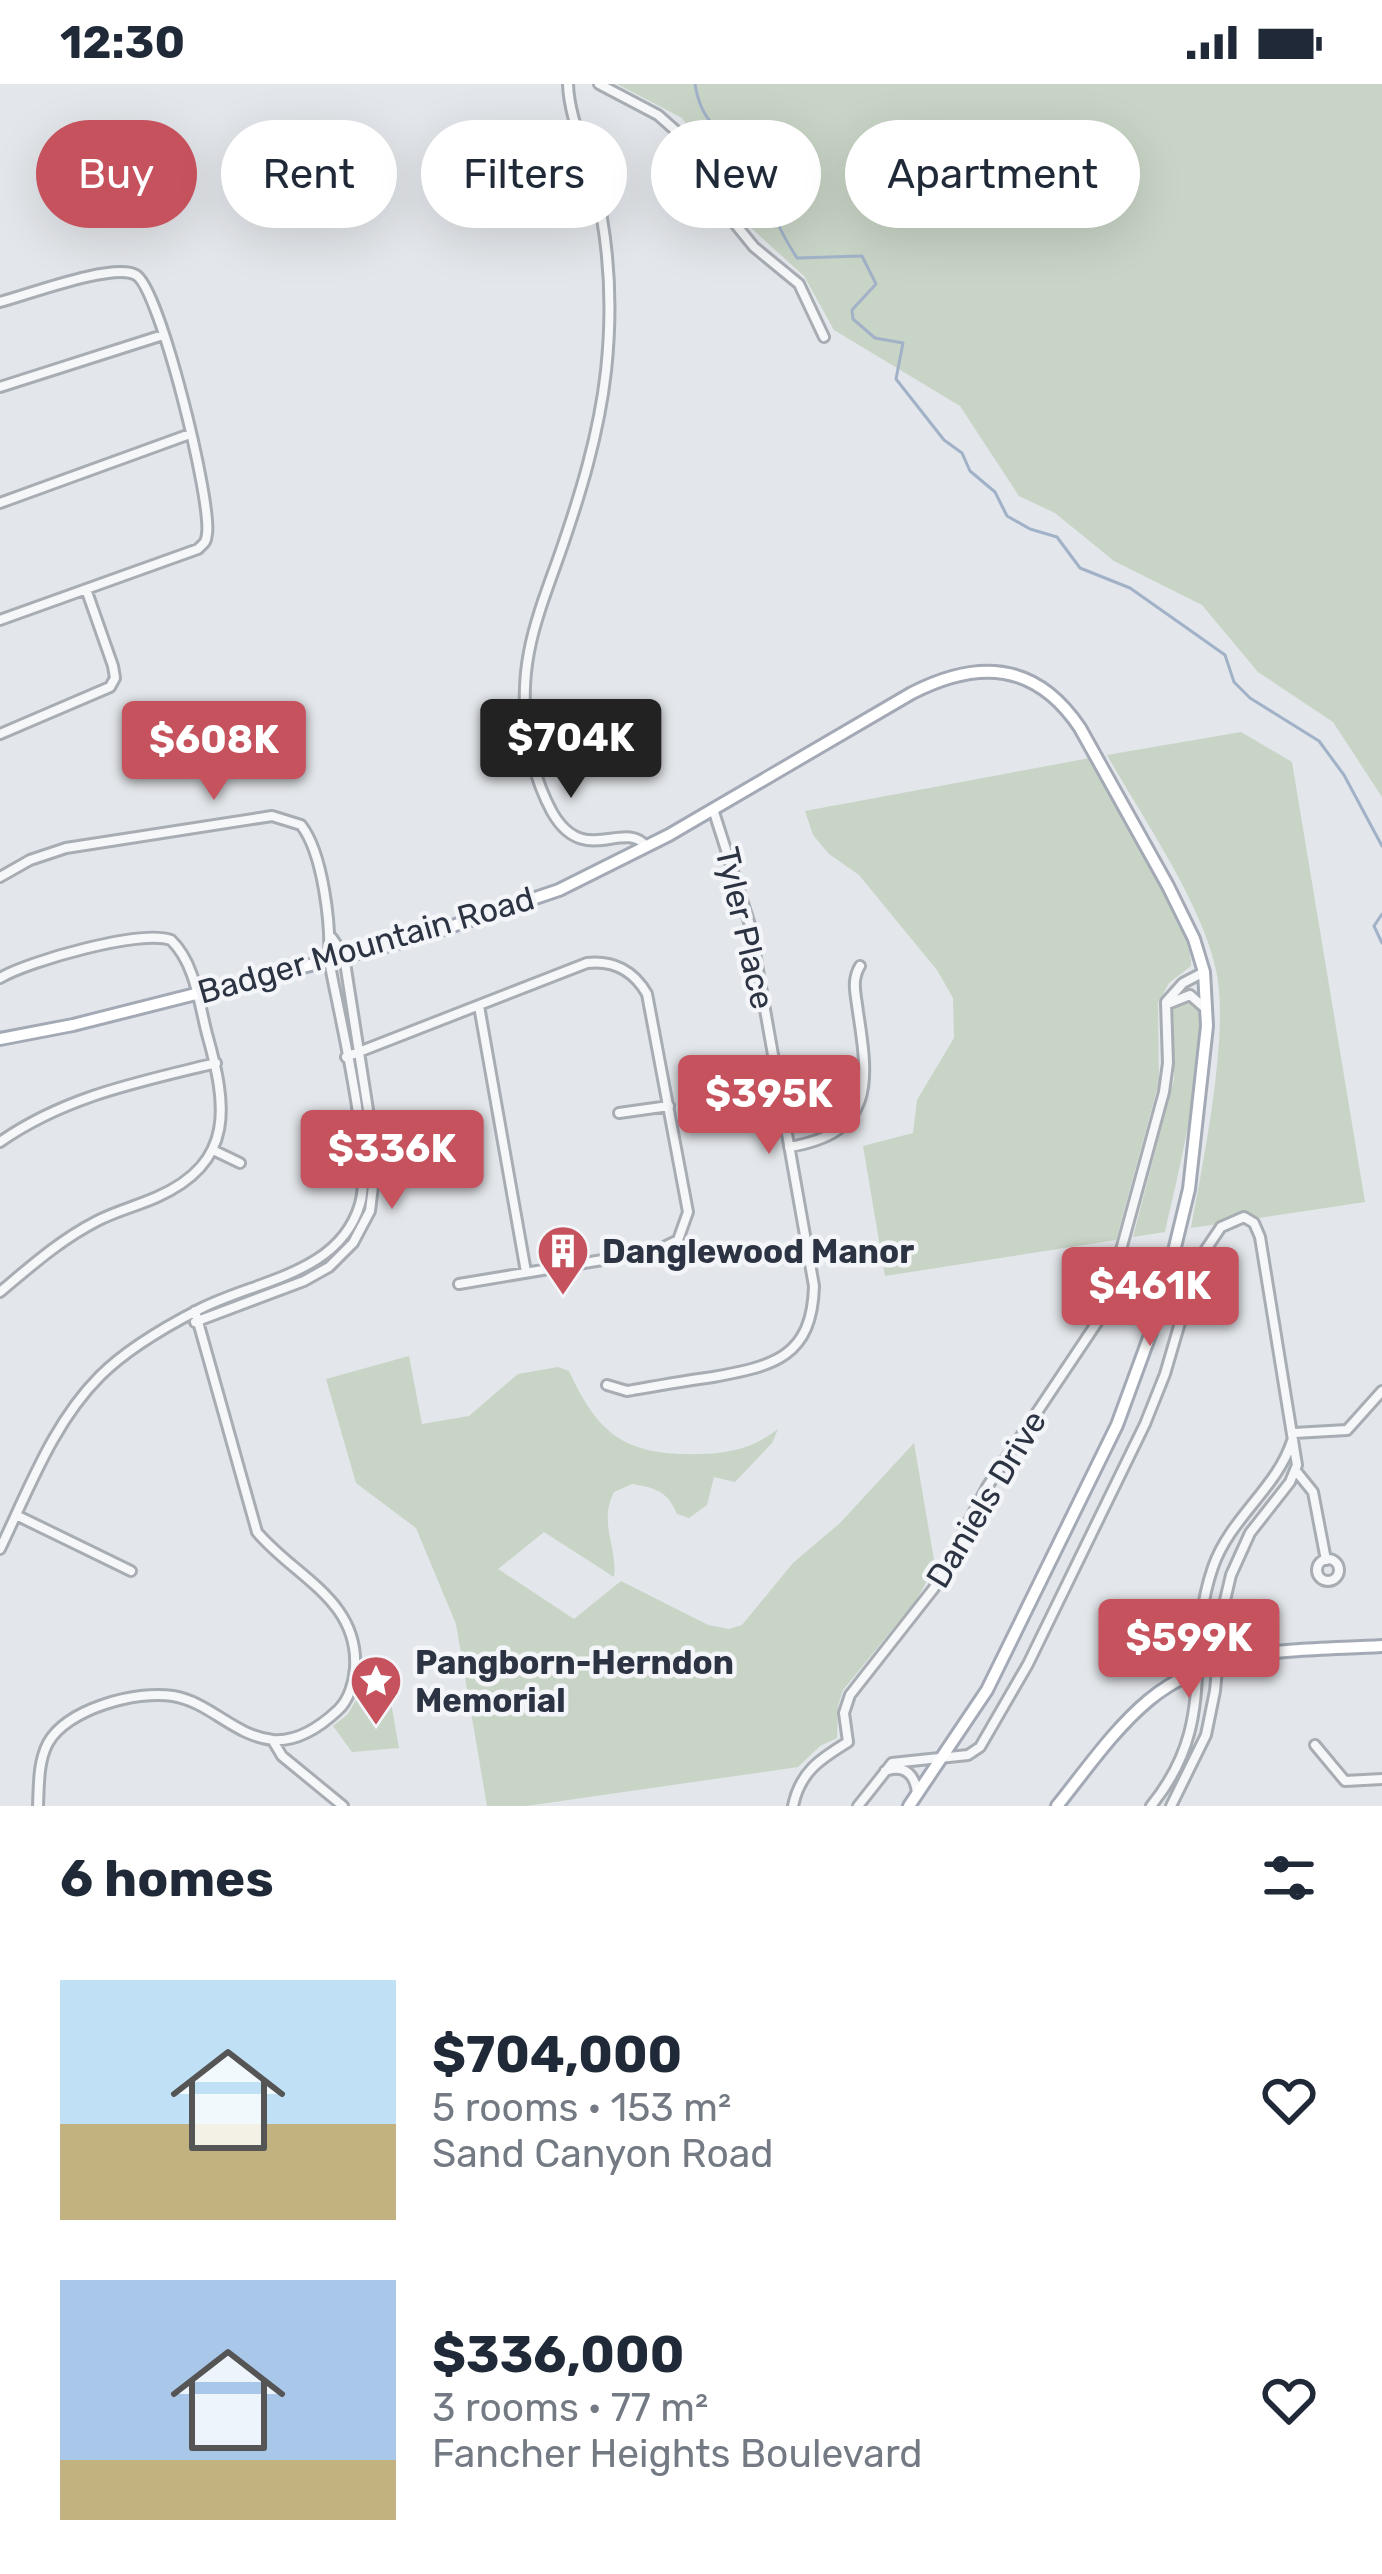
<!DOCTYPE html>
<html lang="en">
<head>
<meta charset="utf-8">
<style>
  :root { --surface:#fff; --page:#f6f6f7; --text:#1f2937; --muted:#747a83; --accent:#c6525d }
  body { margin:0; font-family:Rubik,sans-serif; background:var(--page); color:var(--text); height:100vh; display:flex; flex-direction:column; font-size:45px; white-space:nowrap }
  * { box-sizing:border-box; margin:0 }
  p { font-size:39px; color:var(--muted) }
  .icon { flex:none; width:66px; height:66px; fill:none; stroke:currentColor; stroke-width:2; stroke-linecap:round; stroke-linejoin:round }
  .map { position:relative; height:1722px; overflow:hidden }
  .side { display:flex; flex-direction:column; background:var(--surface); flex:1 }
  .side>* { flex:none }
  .banner { position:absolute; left:36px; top:36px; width:1311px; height:108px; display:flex; gap:24px }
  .price { position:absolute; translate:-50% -102px; padding:0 27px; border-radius:12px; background:var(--accent); color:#fff; font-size:39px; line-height:78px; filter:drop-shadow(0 3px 6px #0008) }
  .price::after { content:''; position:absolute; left:50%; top:72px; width:36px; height:27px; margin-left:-18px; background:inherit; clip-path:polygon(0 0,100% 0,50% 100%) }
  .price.current { background:#222; color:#fff }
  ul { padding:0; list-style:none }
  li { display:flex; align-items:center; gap:36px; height:300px; padding:0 60px }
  li span { display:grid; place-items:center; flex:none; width:336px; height:240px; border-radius:0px; color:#555 }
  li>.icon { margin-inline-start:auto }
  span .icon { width:144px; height:144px; fill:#fffc; stroke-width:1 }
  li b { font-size:51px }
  h2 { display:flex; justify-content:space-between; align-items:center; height:144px; padding:0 60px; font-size:51px }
  .tag { padding:0 42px; border-radius:54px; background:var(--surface); box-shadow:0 12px 48px #0002; font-size:42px; line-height:108px }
  .tag.current { background:var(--accent); color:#fff }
  .status { display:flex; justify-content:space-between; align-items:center; height:84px; padding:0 60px; background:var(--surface); direction:ltr }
  .status svg { height:33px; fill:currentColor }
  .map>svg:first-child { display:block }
</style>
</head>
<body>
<div class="status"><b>12:30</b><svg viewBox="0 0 49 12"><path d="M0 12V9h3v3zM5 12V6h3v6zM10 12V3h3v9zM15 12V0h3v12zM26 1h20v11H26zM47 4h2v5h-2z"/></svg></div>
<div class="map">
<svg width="1382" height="1722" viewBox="0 0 1382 1722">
  <rect width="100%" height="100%" fill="#e3e6ea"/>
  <path fill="#c8d4c5" d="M617,0H1382V713L1333,638L1258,588L1202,521L1114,477L1055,429L1019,412L960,322L834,246L804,192L739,133L717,81L682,34Z
    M1241,648L1292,678L1365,1118L1191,1144C1203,1078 1230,949 1216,886C1202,819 1142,733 1107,671Z
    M1090,674C1112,713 1195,845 1191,882L1169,899L1158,919L1159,998L1116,1156L885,1192L863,1062L913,1049L917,1016L954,954L953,914L937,886L859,791L829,770L813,751L805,727Z
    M1187,915L1197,922C1208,971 1177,1095 1165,1148L1133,1153L1174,995L1173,924Z
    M409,1272L422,1340L469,1332L518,1290L558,1283L569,1287C599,1353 628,1372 700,1370C731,1369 753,1364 778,1345L772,1359L735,1398L714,1393L707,1421L689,1434L677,1430C668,1408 657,1404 632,1400L614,1408C598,1439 618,1464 614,1493L544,1448L498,1485L574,1535L621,1497L708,1541L729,1545L742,1541L793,1479L840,1439L914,1359L935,1482L917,1515L843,1606L838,1622L837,1654L820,1662L798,1683L526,1722H487L456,1540L416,1444L356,1399L326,1295Z
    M362,1605L390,1613L399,1664L352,1668L333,1642L348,1630Z"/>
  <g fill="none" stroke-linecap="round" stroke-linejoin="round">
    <path stroke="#a1b2c8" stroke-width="3" d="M695,0C701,37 718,51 753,59L772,87C766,122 778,144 797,174L862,172L876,200L852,226L853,235L875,254L903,259L896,295L944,356L962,369L970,387L995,408L1007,432L1030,445L1057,453L1080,484L1130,504L1201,554L1225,571L1234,598L1250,614L1319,657L1344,691L1382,762
      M1382,830L1374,842L1382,859"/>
    <g stroke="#a8adb4" stroke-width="14">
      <path id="minor" d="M568,0C569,33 585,65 594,97C610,160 613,222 606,287C599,350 580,412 559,472C548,503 535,536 529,568C519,620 527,682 552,728C584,784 623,735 646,762
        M599,0L658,31L693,62L711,89L728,131L754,163L799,200L824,253
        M0,218C27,211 114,178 136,191C160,205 212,417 207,450C206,459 204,459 198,465L0,536
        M0,303L163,251
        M0,419L190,350
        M0,650L110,603L115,594L113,582L86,505
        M0,793L30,776L66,764L272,732L301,741C323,769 331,840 329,876C339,932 374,1071 360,1120C339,1191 255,1196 198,1226C165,1243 127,1265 100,1292C53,1339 29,1405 0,1465
        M0,894C29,877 141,845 171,856C195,879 199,919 207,950C227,1021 236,1078 157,1113C137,1122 116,1127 97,1137C60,1156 31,1182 0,1208
        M1170,919L1190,911L1206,925
        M479,922L526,1188
        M346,973L587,879C613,876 634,887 647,910L688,1128L678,1156L656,1167L459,1200
        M619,1029L669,1022
        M0,1058C66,1012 139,998 216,979
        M789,1063C875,1049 869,998 858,928C856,910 851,897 860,882
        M215,1067L240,1079
        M195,1238L304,1197L329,1183L353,1159L370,1127L376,1077L344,872L332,854
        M607,1301L627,1307C656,1302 684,1297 713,1293C774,1282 812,1273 814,1202L750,841L713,725
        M1294,1349L1347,1346L1382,1307
        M1296,1387L1313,1408L1326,1476
        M16,1431L131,1487
        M1317 1486a11 11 0 1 1 22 0a11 11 0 1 1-22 0Z
        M273,1657L282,1672L343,1722
        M1315,1661L1345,1697L1382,1695
        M885,1687C905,1680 916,1691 917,1711
        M38,1722C39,1701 38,1678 48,1659C67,1625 136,1606 173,1612C210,1618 234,1652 273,1656C298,1658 321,1642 338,1626C349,1616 354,1598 355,1584C359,1516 295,1493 257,1448L195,1227
        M793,1722C800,1688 820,1675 848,1658L844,1629L850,1611L934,1504L987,1403L1098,1237L1112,1199L1164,1008L1168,979L1166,918L1183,899L1204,888
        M858,1722L892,1679L968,1671L980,1663L1028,1580L1145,1340L1165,1290L1198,1177L1221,1143L1244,1133L1254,1139L1260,1153L1297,1381L1290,1398L1250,1449L1231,1491L1222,1529L1215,1607L1206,1651L1171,1722
        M1151,1722C1220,1637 1182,1573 1213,1483C1230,1434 1277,1404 1292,1357"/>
    </g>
    <g stroke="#a3aab5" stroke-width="16">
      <path id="major" d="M0,955L73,941L417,854L559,806L669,751L912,609C978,575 1036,578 1080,644L1168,802L1194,855L1204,888L1207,942L1189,1105L1161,1221L1117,1341L987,1606L909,1722
        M1057,1722C1086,1686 1114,1645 1149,1616C1215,1561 1301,1567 1382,1562"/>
    </g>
    <use href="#minor" stroke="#f6f7f9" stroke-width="8"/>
    <use href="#major" stroke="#fff" stroke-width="10"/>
  </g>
  <defs>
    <g id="building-pin" transform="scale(2.7)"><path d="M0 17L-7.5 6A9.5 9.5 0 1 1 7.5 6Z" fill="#c6525d" stroke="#f3f5f8"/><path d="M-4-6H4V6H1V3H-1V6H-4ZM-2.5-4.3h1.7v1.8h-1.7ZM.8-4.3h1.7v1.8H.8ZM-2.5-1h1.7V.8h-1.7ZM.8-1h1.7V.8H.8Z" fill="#fff"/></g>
    <g id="sight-pin" transform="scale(2.7)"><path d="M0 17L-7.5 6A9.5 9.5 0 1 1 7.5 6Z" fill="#c6525d" stroke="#f3f5f8"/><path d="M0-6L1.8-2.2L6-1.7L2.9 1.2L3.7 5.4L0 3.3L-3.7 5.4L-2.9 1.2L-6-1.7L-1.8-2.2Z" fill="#fff"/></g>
  </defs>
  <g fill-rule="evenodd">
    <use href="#building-pin" x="563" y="1167"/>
    <use href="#sight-pin" x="376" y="1597"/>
  </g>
  <g text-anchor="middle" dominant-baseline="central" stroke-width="9" stroke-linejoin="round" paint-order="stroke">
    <g font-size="33" fill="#2c3342" stroke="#f3f5f8">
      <text transform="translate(745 844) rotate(77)">Tyler Place</text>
      <text transform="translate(366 861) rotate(-16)">Badger Mountain Road</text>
      <text transform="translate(986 1415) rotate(-59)">Daniels Drive</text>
    </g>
    <g font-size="33" font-weight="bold" fill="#2c3342" stroke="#f3f5f8" text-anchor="start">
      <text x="602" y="1167">Danglewood Manor</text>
      <text x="415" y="1578">Pangborn-Herndon<tspan x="415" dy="38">Memorial</tspan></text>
    </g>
  </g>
</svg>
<b class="price current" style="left:571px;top:717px">$704K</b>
<b class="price" style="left:214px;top:719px">$608K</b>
<b class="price" style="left:769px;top:1073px">$395K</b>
<b class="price" style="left:392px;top:1128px">$336K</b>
<b class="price" style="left:1150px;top:1265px">$461K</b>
<b class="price" style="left:1189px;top:1617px">$599K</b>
<div class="banner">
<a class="tag current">Buy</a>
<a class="tag">Rent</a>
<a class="tag">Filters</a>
<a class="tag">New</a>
<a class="tag">Apartment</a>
</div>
</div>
<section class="side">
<h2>6 homes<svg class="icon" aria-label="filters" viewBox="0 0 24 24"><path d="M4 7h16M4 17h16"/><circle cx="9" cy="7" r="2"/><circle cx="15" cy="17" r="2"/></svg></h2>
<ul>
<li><span style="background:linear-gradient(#bfe0f5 60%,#c2b280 0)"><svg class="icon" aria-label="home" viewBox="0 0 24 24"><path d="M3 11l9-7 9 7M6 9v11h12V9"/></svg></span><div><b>$704,000</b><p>5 rooms · 153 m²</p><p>Sand Canyon Road</p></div><svg class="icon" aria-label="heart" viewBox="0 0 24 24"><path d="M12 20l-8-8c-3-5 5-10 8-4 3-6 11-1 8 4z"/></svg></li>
<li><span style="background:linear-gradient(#a9c7e8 75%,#c2b280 0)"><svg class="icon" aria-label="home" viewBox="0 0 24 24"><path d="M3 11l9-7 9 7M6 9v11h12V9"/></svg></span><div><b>$336,000</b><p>3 rooms · 77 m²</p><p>Fancher Heights Boulevard</p></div><svg class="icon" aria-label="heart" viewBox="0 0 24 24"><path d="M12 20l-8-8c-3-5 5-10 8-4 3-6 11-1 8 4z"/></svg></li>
</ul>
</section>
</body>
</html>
